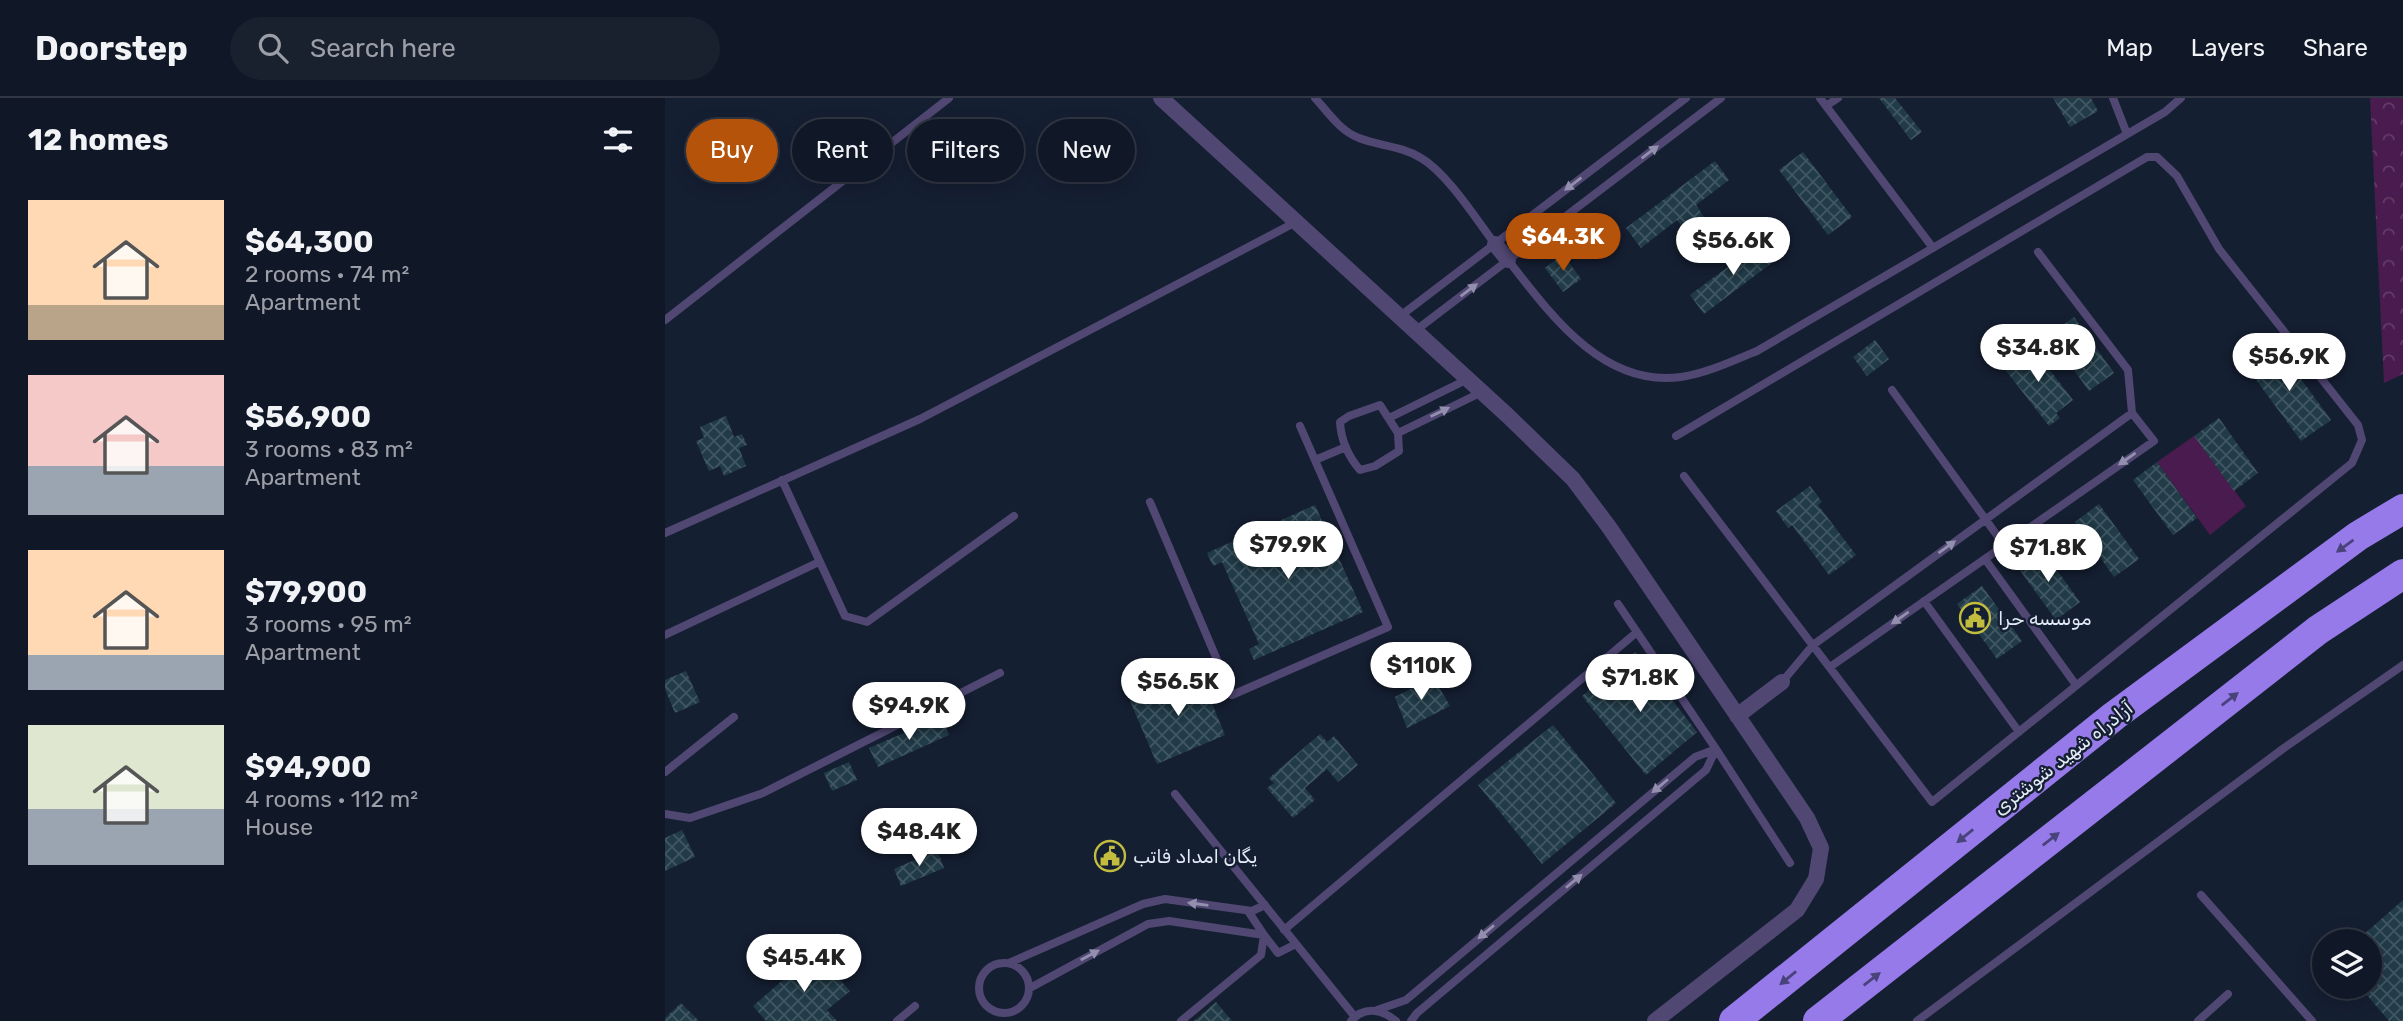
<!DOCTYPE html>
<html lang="en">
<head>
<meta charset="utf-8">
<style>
  :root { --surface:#101726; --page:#19202e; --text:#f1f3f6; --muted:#9c9fa7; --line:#303643; --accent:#b45309 }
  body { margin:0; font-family:Rubik,Cairo,sans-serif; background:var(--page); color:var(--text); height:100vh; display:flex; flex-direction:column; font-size:26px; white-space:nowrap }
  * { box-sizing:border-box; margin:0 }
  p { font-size:23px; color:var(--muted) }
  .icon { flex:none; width:38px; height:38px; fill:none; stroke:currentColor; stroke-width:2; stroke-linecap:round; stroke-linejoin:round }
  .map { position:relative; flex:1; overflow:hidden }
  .panel { display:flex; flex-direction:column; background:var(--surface); width:665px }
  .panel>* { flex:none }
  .banner { position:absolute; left:21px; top:21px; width:665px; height:63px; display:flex; gap:14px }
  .tools { position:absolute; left:1647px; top:831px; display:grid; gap:14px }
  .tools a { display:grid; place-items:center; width:70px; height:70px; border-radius:50%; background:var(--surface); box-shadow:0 4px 18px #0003,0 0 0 2px var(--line); font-size:35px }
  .price { position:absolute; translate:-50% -60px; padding:0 16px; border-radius:24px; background:#fff; color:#222; font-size:23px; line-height:46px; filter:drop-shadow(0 2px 4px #0008) }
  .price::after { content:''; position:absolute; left:50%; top:42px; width:21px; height:16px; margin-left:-10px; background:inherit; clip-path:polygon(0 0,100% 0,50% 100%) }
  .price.active { background:var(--accent); color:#fff }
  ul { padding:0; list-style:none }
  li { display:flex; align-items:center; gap:21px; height:175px; padding:0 28px }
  li span { display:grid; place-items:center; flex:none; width:196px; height:140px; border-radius:0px; color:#555 }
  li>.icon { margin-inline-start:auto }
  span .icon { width:84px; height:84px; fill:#fffc; stroke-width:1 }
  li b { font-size:30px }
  h2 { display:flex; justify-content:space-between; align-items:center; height:84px; padding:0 28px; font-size:30px }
  .pill { padding:0 24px; border-radius:32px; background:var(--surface); box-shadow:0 4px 18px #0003,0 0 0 2px var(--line); font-size:24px; line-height:63px }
  .pill.active { background:var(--accent); color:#fff }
  header { display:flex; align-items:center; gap:42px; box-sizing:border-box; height:98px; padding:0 35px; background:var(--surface); border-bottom:2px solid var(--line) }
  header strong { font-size:33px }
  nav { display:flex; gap:38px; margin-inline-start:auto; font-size:24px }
  .search { width:490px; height:63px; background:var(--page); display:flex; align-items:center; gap:18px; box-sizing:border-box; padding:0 24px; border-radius:38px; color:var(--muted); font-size:26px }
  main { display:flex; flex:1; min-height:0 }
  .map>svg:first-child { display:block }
</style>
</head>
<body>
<header>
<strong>Doorstep</strong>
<div class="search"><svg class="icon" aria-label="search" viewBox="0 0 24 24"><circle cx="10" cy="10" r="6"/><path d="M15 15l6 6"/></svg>Search here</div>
<nav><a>Map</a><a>Layers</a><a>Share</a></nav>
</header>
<main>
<section class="panel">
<h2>12 homes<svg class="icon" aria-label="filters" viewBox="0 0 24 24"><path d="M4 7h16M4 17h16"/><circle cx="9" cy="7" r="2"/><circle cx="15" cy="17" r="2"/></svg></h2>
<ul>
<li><span style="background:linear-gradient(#ffd9b3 75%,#b9a48a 0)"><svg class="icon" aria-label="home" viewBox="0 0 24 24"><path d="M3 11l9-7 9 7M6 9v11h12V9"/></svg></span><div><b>$64,300</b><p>2 rooms · 74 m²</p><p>Apartment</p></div></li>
<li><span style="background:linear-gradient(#f6c9c9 65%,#9aa5b1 0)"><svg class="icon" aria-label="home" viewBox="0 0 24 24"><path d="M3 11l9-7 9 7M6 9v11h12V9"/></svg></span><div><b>$56,900</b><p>3 rooms · 83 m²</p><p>Apartment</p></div></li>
<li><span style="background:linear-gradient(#ffd9b3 75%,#9aa5b1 0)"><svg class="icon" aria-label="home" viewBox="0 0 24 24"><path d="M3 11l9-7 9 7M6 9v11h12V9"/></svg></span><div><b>$79,900</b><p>3 rooms · 95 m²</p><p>Apartment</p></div></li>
<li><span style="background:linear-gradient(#dfe7d0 60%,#9aa5b1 0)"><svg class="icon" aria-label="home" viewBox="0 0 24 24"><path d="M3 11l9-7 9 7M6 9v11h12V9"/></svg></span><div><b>$94,900</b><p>4 rooms · 112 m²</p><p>House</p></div></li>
</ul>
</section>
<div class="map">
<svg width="1738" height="923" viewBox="0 0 1738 923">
  <defs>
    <pattern id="park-crowns" width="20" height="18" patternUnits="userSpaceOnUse" patternTransform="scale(1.75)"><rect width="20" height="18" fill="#4a1b4e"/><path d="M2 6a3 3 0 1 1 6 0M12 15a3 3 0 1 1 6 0" fill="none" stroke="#643c68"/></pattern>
    <pattern id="building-cross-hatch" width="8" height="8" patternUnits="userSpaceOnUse" patternTransform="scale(1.75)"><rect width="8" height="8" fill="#213b48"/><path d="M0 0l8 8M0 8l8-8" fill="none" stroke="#415863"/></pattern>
  </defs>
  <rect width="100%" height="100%" fill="#151f32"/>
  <path fill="url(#park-crowns)" d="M1705,0H1738V276L1719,285Z"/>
  <path fill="#4a1b4e" d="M1529,338L1581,408L1545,437L1492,364Z"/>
  <path fill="url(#building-cross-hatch)" d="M1214,0H1230L1257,34L1246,42Z
    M1388,0H1426L1433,13L1405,29Z
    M1138,54L1187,119L1163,137L1114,72Z
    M1050,63L1064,82L1031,107L1041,122L1023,136L1012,122L976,150L961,130Z
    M1098,143L1112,161L1039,216L1025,197Z
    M898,156L916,181L898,194L880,170Z
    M1409,219L1449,275L1424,293L1384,237Z
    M1210,242L1224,261L1202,278L1188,259Z
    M1611,247L1666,322L1636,343L1581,268Z
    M1366,248L1408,302L1391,315L1395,320L1384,328L1335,265L1347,256L1350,260Z
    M61,318L69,339L77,336L82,347L74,350L81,368L59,378L55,368L44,373L31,343L39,340L35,329Z
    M1554,320L1593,375L1569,393L1529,338Z
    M1492,364L1532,420L1508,437L1468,382Z
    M1145,388L1157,404L1153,407L1191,457L1164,477L1127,427L1123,430L1111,413Z
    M1434,406L1474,461L1449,479L1410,424Z
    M650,407L698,514L589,562L584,551L594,546L557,464L548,468L542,455Z
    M1375,449L1415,504L1391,522L1351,467Z
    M1317,488L1357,543L1332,561L1292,506Z
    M970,554L1032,634L981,677L917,598Z
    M21,573L35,604L10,615L0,591V582Z
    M534,574L560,637L492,666L465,603Z
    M768,579L785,608L742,630L730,599Z
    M276,619L284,637L213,669L204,650Z
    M888,627L951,705L877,766L813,687Z
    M655,636L662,644L669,638L693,667L673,684L662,671L640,690L650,702L628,720L602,690L609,685L604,680Z
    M184,664L192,682L167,693L159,675Z
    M17,732L30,759L0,773V740Z
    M272,752L279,770L236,788L229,771Z
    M1738,802V923H1724L1695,889H1704V844H1690Z
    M150,854L185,893L162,912L172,923H101L88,908Z
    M551,904L567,923H529Z
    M16,905L34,923H0V920Z"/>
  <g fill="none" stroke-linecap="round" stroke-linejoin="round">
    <path stroke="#514773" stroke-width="8" d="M650,0C663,14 675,33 694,40C714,48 737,48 756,60C782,75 811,121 830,146
      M1155,0L1268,150
      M1448,0L1462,36
      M1161,8L1173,0
      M843,162C885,216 938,290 1016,279C1043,275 1067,263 1092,253L1500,14L1516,0
      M734,219L1021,0
      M0,222L284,0
      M750,233L1056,0
      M1227,292L1339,447
      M715,307L733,335L734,353L710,368L695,372C683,358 676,342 675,324L684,318Z
      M724,320L803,281
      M733,335L817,294
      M1011,338L1482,59H1492L1512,78L1554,151L1693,327L1697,342L1687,365L1267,704L1019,378
      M650,362L681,349
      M117,382L180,518L202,524L349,418
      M485,404L567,597L723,529L635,328
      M0,435L255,321L631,124
      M1320,461L1411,587
      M1259,503L1354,634
      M953,506L1051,651L1125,765
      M0,537L154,464
      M1165,569L1489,343L1467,315L1463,272L1373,154
      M1117,584L1148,547L1467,315
      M0,674L69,619
      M510,696L690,919
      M0,716L25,720L98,695L335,575
      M1536,797L1647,923
      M619,832L972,534
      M314 890a25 25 0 1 1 50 0a25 25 0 1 1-50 0Z
      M344,865L478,806L500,801L587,813L600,807
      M365,890L483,826L504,823L599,837L613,855L631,846
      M712,912L741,902L1030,659L1051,651
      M232,923L250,908
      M516,923L596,857L599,837L583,813
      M686,923C699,908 717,911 731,923
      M746,923L752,915L1041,672L1051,651
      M1252,923L1619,650L1738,567
      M1533,923L1563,896"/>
    <path stroke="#514773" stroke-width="16" d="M496,0L842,317L908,381L944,429L1142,720L1156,750L1151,781L1132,812L990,923
      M830,146L843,162
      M1072,618L1117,584"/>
    <path stroke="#977ae9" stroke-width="30" d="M1069,923L1449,618L1693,438L1738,411
      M1153,923L1653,532L1738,476"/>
  </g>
  <defs><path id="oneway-solid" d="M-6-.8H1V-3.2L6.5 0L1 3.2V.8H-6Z" transform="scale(1.75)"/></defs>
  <g fill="#9390ae">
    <use href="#oneway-solid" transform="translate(985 54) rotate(-37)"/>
    <use href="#oneway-solid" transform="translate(908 86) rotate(143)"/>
    <use href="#oneway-solid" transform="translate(804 192) rotate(-37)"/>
    <use href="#oneway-solid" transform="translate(775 314) rotate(-26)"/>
    <use href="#oneway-solid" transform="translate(1462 361) rotate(145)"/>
    <use href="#oneway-solid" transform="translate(1282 449) rotate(-36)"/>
    <use href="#oneway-solid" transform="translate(1235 520) rotate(145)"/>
    <use href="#oneway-solid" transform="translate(995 688) rotate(140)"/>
    <use href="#oneway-solid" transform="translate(909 783) rotate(-40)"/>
    <use href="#oneway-solid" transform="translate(533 806) rotate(-172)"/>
    <use href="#oneway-solid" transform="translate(821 834) rotate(140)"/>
    <use href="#oneway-solid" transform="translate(425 857) rotate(-28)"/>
  </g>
  <g fill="#49437b">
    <use href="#oneway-solid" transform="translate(1680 448) rotate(144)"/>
    <use href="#oneway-solid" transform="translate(1565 601) rotate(-38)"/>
    <use href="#oneway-solid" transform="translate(1300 738) rotate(141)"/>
    <use href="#oneway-solid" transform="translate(1386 741) rotate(-38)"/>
    <use href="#oneway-solid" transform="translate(1123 880) rotate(141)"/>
    <use href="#oneway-solid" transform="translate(1207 881) rotate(-38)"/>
  </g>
  <defs>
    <g id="civic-ring" transform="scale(1.575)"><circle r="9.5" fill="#151f32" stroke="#c2bd3f" stroke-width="1.5"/><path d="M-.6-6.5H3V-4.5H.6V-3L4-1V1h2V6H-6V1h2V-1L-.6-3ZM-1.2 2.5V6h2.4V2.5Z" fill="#c2bd3f"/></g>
  </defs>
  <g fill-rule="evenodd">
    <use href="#civic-ring" x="1310" y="520"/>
    <use href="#civic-ring" x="445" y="758"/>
  </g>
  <g text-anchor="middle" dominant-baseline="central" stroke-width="5" stroke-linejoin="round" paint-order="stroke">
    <g font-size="19" fill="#e3eaf7" stroke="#151f32" text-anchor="start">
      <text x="1333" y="520">موسسه حرا</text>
      <text x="468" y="758">یگان امداد فاتب</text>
    </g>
    <g font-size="19" fill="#e3eaf7" stroke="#151f32">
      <text transform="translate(1398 660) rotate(-38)">آزادراه شهید شوشتری</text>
    </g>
  </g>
</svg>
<div class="tools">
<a><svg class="icon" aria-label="layers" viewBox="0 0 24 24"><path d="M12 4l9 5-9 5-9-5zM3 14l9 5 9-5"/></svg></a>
</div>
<b class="price active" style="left:898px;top:175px">$64.3K</b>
<b class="price" style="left:1068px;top:179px">$56.6K</b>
<b class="price" style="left:1373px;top:286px">$34.8K</b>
<b class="price" style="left:1624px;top:295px">$56.9K</b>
<b class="price" style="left:623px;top:483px">$79.9K</b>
<b class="price" style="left:1383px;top:486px">$71.8K</b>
<b class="price" style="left:756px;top:604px">$110K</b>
<b class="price" style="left:975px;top:616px">$71.8K</b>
<b class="price" style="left:513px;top:620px">$56.5K</b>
<b class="price" style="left:244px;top:644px">$94.9K</b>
<b class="price" style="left:254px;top:770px">$48.4K</b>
<b class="price" style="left:139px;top:896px">$45.4K</b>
<div class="banner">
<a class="pill active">Buy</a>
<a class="pill">Rent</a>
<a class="pill">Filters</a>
<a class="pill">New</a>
</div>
</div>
</main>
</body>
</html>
